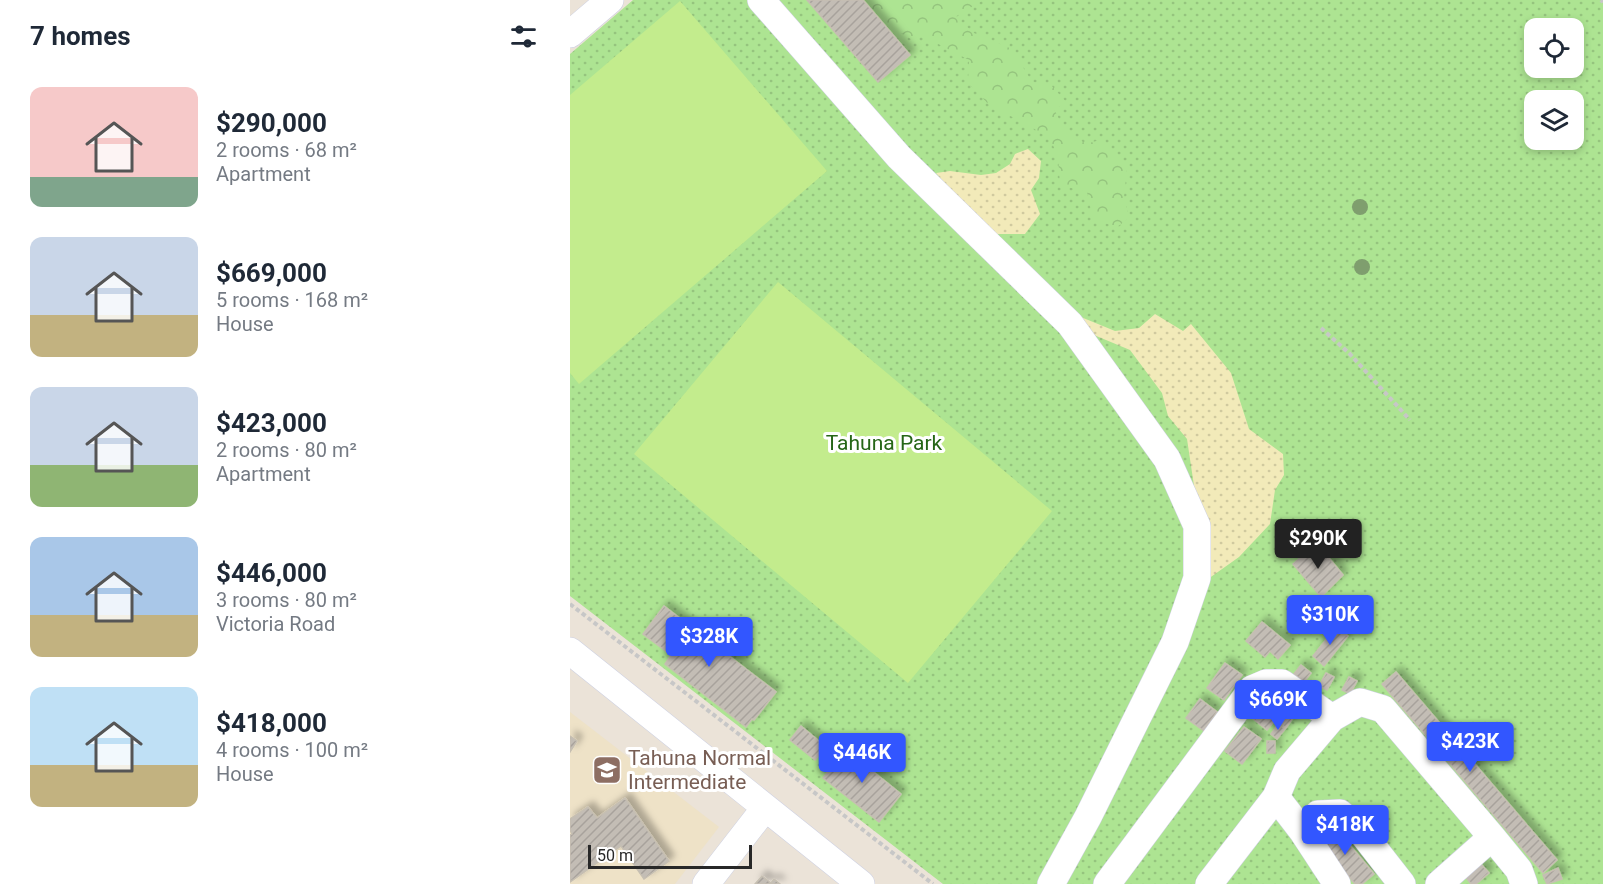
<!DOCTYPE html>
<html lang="en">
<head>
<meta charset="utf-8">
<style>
  :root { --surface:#fff; --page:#f6f6f7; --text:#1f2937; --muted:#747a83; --accent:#3256ff }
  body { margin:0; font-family:Roboto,sans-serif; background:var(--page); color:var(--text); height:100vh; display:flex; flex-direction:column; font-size:22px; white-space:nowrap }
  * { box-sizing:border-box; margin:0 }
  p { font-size:20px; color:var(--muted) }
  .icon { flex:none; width:33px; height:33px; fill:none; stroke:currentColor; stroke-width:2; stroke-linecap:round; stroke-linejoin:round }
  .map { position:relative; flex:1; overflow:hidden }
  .sheet { display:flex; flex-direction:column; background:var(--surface); width:570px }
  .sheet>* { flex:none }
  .controls { position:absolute; left:954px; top:18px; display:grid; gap:12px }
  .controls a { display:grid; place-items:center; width:60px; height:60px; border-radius:12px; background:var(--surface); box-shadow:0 3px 9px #0003; font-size:30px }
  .scale { position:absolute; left:18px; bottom:15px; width:164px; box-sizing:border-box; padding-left:6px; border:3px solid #282828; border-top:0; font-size:16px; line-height:21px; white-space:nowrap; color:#282828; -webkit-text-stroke:4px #fff; paint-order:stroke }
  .price { position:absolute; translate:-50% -51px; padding:0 14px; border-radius:6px; background:var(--accent); color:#fff; font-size:20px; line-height:39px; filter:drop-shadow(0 2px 3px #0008) }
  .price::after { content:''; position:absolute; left:50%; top:36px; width:18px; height:14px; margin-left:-9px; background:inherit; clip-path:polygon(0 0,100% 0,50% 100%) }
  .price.current { background:#222; color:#fff }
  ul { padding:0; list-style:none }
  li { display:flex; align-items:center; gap:18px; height:150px; padding:0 30px }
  li span { display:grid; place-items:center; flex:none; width:168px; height:120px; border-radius:12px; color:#555 }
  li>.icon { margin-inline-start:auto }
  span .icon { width:72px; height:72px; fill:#fffc; stroke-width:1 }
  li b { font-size:26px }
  h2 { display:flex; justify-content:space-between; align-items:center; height:72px; padding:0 30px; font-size:26px }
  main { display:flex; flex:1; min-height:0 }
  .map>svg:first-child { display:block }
</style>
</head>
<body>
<main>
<section class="sheet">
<h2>7 homes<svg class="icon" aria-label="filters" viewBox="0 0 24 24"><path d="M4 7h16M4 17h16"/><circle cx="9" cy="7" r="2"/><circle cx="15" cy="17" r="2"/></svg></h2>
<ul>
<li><span style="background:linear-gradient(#f6c9c9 75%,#7fa58c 0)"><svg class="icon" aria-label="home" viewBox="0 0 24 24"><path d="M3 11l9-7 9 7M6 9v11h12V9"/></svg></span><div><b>$290,000</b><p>2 rooms · 68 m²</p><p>Apartment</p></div></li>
<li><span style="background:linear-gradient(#c9d6e8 65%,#c2b280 0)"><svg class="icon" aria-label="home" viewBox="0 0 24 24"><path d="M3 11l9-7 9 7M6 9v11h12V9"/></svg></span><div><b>$669,000</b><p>5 rooms · 168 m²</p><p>House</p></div></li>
<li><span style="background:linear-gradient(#c9d6e8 65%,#8fb573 0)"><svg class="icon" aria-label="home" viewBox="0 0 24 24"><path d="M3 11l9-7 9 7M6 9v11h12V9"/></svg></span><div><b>$423,000</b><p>2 rooms · 80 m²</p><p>Apartment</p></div></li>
<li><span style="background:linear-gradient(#a9c7e8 65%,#c2b280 0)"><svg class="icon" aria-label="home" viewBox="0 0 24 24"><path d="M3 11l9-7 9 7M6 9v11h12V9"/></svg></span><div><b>$446,000</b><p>3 rooms · 80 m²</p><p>Victoria Road</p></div></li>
<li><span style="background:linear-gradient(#bfe0f5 65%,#c2b280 0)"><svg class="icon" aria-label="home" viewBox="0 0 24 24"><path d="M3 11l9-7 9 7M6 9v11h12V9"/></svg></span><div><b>$418,000</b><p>4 rooms · 100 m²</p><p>House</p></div></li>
</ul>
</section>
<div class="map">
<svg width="1033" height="884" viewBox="0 0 1033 884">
  <defs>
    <pattern id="grass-dots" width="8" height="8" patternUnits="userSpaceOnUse" patternTransform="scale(1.5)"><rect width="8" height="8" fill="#ade492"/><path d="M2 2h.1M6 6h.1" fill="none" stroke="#95c47e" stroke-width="1.8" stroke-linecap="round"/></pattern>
    <pattern id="forest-crowns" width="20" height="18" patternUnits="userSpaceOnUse" patternTransform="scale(1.5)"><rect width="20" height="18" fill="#ade492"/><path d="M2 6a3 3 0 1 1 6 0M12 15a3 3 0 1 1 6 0" fill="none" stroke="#95c47e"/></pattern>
    <pattern id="sand-dots" width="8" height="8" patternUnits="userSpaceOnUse" patternTransform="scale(1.5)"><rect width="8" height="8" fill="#f2eab9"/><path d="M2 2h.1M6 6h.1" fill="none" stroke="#d0c99f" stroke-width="1.8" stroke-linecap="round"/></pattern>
    <pattern id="building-hatch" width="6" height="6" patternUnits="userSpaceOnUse" patternTransform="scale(1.5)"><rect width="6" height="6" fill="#c3bdb5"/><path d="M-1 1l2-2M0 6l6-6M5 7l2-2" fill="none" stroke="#a8a29c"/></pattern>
    <filter id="shadow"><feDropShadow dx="5.5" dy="-5.5" stdDeviation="3" flood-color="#0004"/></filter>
  </defs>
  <rect width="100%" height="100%" fill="#ebe3d8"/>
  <path fill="#eee2c7" d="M0,712L149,827L105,884H0Z"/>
  <path fill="url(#grass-dots)" fill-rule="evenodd" d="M63,0H1031L1033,3V884H373L0,596V54ZM964,28H1004V68H964ZM964,100H1004V140H964Z"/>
  <path fill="url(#forest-crowns)" d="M293,0H413L385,17L404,33L442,49L462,82L481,85L497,103L484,109L494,129L516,144L533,139L557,168L554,197L559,218L547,227L523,219L517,192L490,185L488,156L480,139L452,121L423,109L398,83L399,60L351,35L341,39L330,32L325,37Z"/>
  <path fill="url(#sand-dots)" d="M458,149L471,161L469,178L461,190L470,214L455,234H427L402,215L366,173L380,171L411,175L426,173L440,164L445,154Z
    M585,314L613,331L621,324L661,373L679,429L713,454L714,475L705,490L700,524L669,557L638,579L617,439L598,416L592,393L560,350L524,335L506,315L545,331L569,328Z"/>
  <path fill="#c3ec8d" d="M110,1L257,171L9,384L0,373V95Z
    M208,282L482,511L338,683L64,454Z"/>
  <path fill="url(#building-hatch)" stroke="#c6bfb2" stroke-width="1.5" filter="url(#shadow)" d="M237,0H293L340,55L308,82Z
    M749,546L773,575L751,597L723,564L741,548Z
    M94,606L206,692L184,720L182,719L176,727L95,664L101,655L73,634Z
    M692,622L720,645L708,659L700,651L695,657L676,641Z
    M766,627L778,636L754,666L743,656Z
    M655,663L672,675L654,700L637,688Z
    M731,665L741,673L734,682L724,674Z
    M826,672L987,860L973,873L812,684Z
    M756,673L764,677L757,690L749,686Z
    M779,677L787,681L780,694L772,690Z
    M698,698L713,710L697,730L682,718Z
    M630,699L647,712L634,731L616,718Z
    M717,713L723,718L716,728L710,723Z
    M708,724L715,729L707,739L701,734Z
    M231,726L256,747L245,760L220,740Z
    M674,727L691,739L672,764L655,751Z
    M0,736L7,741L0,752Z
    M697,741H705V753H697Z
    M280,744L294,755L290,761L331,794L309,822L253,778Z
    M55,798L99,861L74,879L51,846L0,882V835L2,834L0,830V819L18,807L27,818Z
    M763,825L804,874L792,884H785L747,839Z
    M910,863L919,873L906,884H901L895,876Z
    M988,868L992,879L977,884L973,875Z
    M192,876L201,883L204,879L210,884H185Z"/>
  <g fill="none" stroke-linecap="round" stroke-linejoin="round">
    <g stroke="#ced1e2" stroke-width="28">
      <path id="minor" d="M191,0L329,157L500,324L597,459L627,526V578L605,642L518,817L481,884
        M0,34L40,0
        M0,651L291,884
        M706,797L733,832L767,884
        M733,832L748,814L770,813L789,829L832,884
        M136,884L195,808
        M537,884L682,689L696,683H712L762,718
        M639,884L706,797L717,771L762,718L790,702L813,709L922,837L949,870L954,884
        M869,884L922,837"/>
    </g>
    <path stroke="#c7c7c7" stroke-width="4" stroke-dasharray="4.5 3" stroke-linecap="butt" d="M1031,0L1033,2
      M751,328L779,353L840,420
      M0,604L363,884"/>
    <use href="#minor" stroke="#fff" stroke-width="27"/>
  </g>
  <g fill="#7f9e6e">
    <circle cx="790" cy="207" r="8"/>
    <circle cx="792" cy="267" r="8"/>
  </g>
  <defs>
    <g id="school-square" transform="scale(1.5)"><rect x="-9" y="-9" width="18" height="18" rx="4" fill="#8d6e63" stroke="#fff"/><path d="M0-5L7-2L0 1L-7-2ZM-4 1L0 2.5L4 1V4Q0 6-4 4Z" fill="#fff"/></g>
  </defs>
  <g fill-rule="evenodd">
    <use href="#school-square" x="37" y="770"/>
  </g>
  <g text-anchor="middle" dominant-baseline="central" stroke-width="6" stroke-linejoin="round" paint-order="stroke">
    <g font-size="21" fill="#266617" stroke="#fff">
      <text x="314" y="443">Tahuna Park</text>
    </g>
    <g font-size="21" fill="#785e54" stroke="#fff" text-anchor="start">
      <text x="58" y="758">Tahuna Normal<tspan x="58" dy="24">Intermediate</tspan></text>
    </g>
  </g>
</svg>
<div class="controls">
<a><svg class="icon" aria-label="locate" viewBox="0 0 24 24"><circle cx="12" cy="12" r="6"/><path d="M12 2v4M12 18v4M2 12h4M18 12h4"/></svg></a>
<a><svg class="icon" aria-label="layers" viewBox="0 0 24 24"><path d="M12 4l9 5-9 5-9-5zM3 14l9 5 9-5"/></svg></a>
</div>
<div class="scale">50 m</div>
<b class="price current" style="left:748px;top:570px">$290K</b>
<b class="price" style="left:760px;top:646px">$310K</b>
<b class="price" style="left:139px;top:668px">$328K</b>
<b class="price" style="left:708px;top:731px">$669K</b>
<b class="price" style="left:900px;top:773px">$423K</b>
<b class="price" style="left:292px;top:784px">$446K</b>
<b class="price" style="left:775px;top:856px">$418K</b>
</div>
</main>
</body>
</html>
